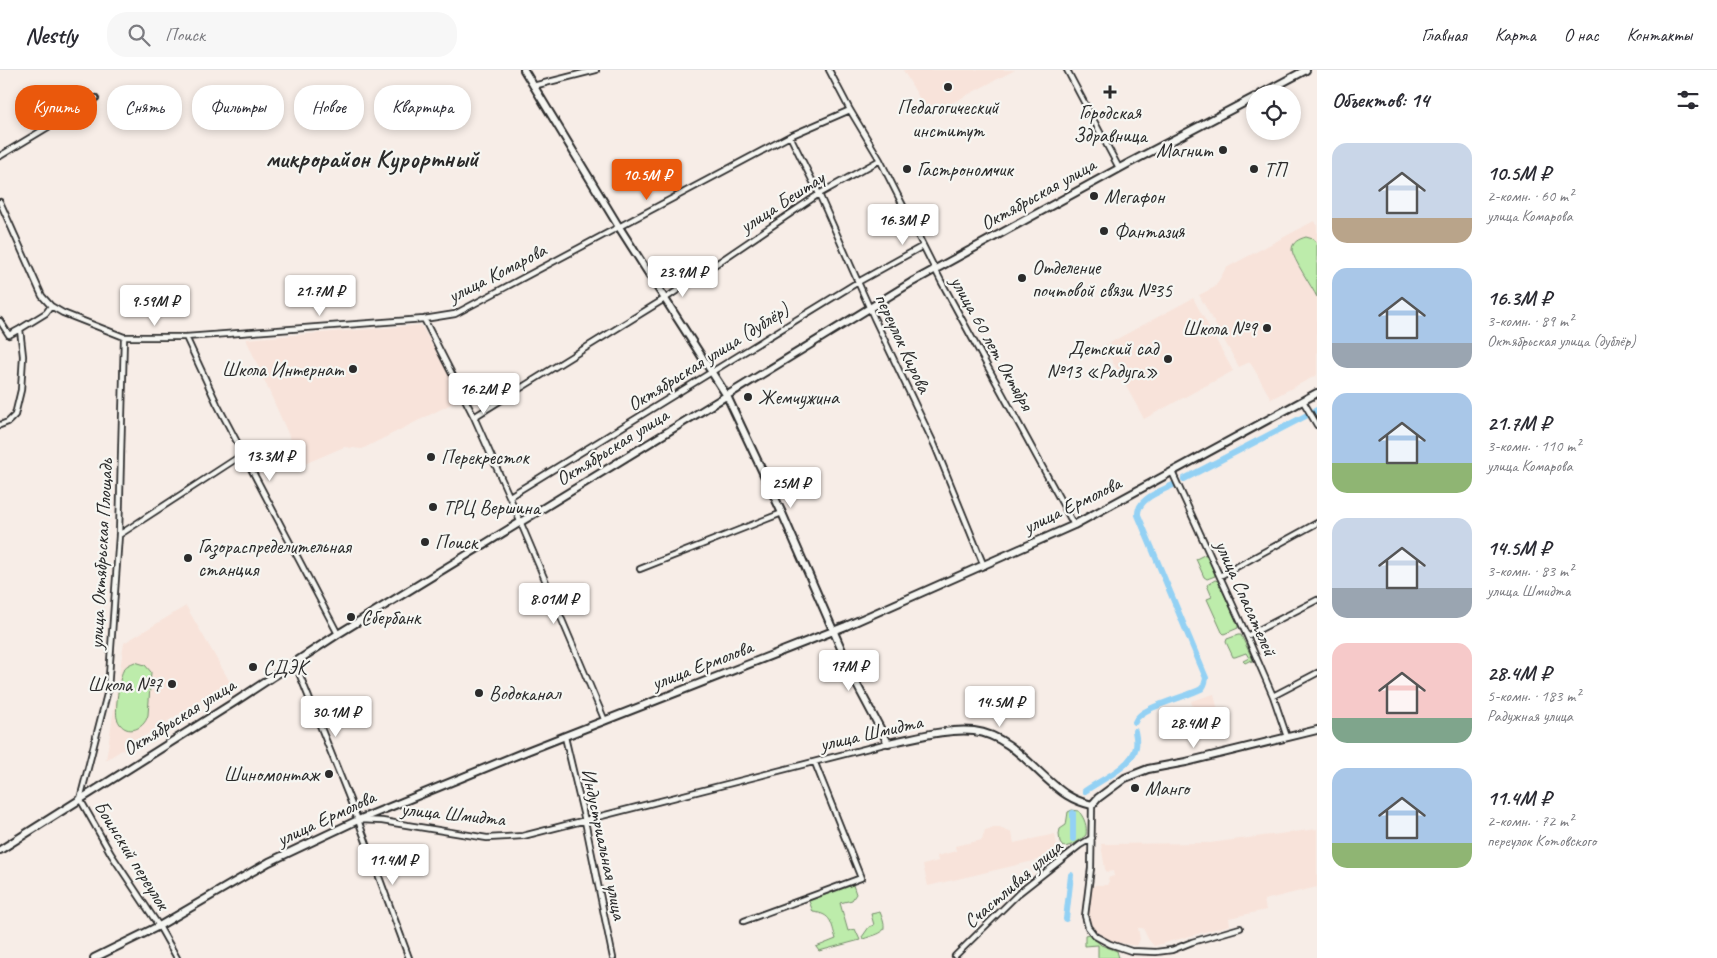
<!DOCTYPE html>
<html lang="ru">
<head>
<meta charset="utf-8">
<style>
  :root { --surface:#fff; --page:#f7f7f7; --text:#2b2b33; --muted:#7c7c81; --line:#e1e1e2; --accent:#ea580c }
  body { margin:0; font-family:Caveat,sans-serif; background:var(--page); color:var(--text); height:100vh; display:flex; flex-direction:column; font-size:19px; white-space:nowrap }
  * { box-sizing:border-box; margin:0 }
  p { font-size:16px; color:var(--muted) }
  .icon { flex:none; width:28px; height:28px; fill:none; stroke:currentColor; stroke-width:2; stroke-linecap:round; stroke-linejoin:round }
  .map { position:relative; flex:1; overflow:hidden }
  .details { display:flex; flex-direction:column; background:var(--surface); width:400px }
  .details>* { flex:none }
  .top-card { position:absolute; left:15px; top:15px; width:475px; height:45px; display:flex; gap:10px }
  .fabs { position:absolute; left:1246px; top:15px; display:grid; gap:10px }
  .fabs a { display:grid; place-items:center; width:55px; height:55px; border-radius:50%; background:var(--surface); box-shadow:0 2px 8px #0003; font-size:25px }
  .price { position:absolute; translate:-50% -42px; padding:0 11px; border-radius:5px; background:#fff; color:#222; font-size:16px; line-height:32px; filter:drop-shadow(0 1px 2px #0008) }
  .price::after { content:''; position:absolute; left:50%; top:30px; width:15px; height:11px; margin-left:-8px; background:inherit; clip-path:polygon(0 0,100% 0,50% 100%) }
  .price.current { background:var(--accent); color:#fff }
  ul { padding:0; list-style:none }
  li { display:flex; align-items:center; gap:15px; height:125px; padding:0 15px }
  li span { display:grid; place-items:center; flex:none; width:140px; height:100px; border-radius:15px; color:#555 }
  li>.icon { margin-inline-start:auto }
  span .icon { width:60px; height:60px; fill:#fffc; stroke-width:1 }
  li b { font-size:21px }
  h2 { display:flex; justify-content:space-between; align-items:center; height:60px; padding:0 15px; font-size:21px }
  .chip { padding:0 18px; border-radius:20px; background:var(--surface); box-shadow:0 2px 8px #0003; font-size:18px; line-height:45px }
  .chip.current { background:var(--accent); color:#fff }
  header { display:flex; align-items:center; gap:30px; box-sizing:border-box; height:70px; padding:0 25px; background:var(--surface); border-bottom:1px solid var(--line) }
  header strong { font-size:24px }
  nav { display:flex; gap:28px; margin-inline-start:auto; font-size:18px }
  .search { width:350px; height:45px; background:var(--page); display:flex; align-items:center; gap:12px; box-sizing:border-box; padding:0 18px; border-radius:20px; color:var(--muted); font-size:19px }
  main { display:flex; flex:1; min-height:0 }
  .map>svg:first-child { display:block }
</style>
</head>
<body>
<header>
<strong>Nestly</strong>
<div class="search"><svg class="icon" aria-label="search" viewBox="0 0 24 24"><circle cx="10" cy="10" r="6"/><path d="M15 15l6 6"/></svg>Поиск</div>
<nav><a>Главная</a><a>Карта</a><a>О нас</a><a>Контакты</a></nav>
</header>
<main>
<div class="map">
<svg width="1317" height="888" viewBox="0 0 1317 888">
  <rect width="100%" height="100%" fill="#f7ede7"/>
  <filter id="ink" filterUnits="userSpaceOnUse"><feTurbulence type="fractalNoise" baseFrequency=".02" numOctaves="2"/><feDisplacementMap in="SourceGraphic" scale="10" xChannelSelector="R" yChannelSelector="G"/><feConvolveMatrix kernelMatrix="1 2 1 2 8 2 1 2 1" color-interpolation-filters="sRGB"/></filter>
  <g filter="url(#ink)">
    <path fill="#f8e3da" d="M903,0H1015L929,45Z
      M1314,151L1317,156V305L1271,329L1250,292L1239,297L1199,225L1215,217L1226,198Z
      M1193,228L1233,301L1144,349L1104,276Z
      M421,255L463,328L362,379L344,377L302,395L246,269Z
      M186,536L230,612L106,690L124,573Z
      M1214,624L1224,666L1204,670L1191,631Z
      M997,757L1012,763L1014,773L1055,764L1059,785L928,816L923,795L938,791L937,786L956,781L955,776L982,770L985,760Z
      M1317,759V817L1264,830L1266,840L1229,848L1230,855L1154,876L1148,869L1143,858H1138L1140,869L1137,876L1110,871L1098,863L1091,855L1088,848L1092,817L1095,815H1107L1109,811L1108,808L1114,806L1113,801L1107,802L1105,799L1101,774L1210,773Z"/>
    <path fill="#bdecab" stroke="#748c6b" d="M1306,167L1313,169L1317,174V227C1312,217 1293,189 1292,180C1292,172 1299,169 1306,167Z
      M1206,484L1215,503V506L1207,509L1204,507L1196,489Z
      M1215,510L1218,511L1238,555V558L1224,564L1222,562L1207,529L1212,527L1207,515Z
      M1238,565H1241L1253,590L1252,592L1251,590L1245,593L1243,591L1249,588L1246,583L1235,587H1233L1226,572L1227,569Z
      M135,592L145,595L151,602L148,645C144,661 123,667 117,648C115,641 119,608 123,601C125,596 130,594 135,592Z
      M1072,740L1079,741C1085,750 1087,755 1086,765C1079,771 1073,776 1063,777L1060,773L1059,764L1060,759L1066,755L1068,742Z
      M853,815L856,824L852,830L840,833L848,861L855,859L860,870L819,881L816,877L836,869C831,853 832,844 813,842L809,831Z
      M880,842C889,864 883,862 863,869L862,867L869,857L874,855L871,844Z
      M1089,864L1101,875L1117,881L1119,888H1098V875L1085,876V865Z"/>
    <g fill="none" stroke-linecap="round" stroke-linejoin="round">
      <path stroke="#93d1f4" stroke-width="6" d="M1184,409L1317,340
        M1135,652C1139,637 1187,627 1201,619C1205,616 1205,612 1206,608L1138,445C1137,428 1162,421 1175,414
        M1085,721C1100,710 1132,697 1136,677C1137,672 1136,666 1135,661
        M1073,769V743
        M1066,849L1071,805"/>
      <g stroke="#2b2b2b" stroke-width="8">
        <path id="street" d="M829,0L850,40L880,90L941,211L1074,455
          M1067,0L1119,98
          M533,16L596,0
          M790,66L819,124L874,248L935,376L984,496
          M0,86L96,28
          M0,132L42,226L51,236L63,243L124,267H186L424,249L455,244L790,66L850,40
          M424,249L474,347L514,437L605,651
          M0,251L9,265L20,259
          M124,267L119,465L108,620L80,729L111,784L159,856L177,888
          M186,267L217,334L338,564
          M1303,331L1317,355
          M474,347L666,228L819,124L880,90
          M0,355L8,352L15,345L21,320L23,286L20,259L46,243L51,236
          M1172,402L1247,566L1273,626L1287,667
          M510,426L858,212L923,176
          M119,465L245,383
          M640,499L782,443
          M1220,506L1317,453
          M1247,566L1317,530
          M295,593L358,750L409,888
          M1273,626L1317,603
          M565,667L585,751L613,888
          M1092,735L1091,798L1085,846L1088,857L1095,866L1110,874L1131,881L1156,882L1172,880L1192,872L1240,858
          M360,750L382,751L487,768L523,766L888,673
          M744,851L861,808L815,693
          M955,886L1019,823L1080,775L1092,768"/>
      </g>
      <g stroke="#2b2b2b" stroke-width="10">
        <path id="secondary" d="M524,0L619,157L727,326L782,443L857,615L888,673C914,668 948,658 974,661C1014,666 1036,705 1067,725C1075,730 1083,733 1092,735L1098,728L1125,708L1148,699L1186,692L1317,660
          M1261,24L1306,0
          M0,780L233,633L338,564L912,212L1129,93L1255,27
          M94,888L159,856L269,792L358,750L527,681L846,556L1074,455L1317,323"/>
      </g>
      <use href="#street" stroke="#f6f6f2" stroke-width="4.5"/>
      <use href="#secondary" stroke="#f6f6f2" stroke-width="6"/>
    </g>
  </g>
  <g fill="#2b2b2b" stroke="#f6f6f2" stroke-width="2">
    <circle cx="948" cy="17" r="5"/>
    <path d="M1107.5 14.5h5v5h5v5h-5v5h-5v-5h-5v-5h5z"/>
    <circle cx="1223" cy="80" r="5"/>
    <circle cx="907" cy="99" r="5"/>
    <circle cx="1254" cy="99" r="5"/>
    <circle cx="1094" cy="126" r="5"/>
    <circle cx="1104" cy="161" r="5"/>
    <circle cx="1022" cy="208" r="5"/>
    <circle cx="1267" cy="258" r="5"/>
    <circle cx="1168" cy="289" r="5"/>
    <circle cx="353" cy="299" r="5"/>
    <circle cx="748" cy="327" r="5"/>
    <circle cx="431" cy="387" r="5"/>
    <circle cx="433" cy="437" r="5"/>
    <circle cx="425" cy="472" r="5"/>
    <circle cx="188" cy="488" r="5"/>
    <circle cx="351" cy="547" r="5"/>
    <circle cx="253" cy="597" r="5"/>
    <circle cx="172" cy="614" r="5"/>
    <circle cx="479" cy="623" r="5"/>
    <circle cx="329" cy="704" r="5"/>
    <circle cx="1135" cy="718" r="5"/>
  </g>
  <g text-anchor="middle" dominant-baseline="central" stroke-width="4.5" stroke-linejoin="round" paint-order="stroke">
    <g font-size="20" fill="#2b2b2b" stroke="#f6f6f2" text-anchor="start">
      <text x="948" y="37" text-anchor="middle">Педагогический<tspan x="948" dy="23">институт</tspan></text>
      <text x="1110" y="42" text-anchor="middle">Городская<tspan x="1110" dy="23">Здравница</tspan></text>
      <text x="1213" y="80" text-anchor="end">Магнит</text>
      <text x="917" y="99">Гастрономчик</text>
      <text x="1264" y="99">ТП</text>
      <text x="1104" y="126">Мегафон</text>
      <text x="1114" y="161">Фантазия</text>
      <text x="1032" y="197">Отделение<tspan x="1032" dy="23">почтовой связи №35</tspan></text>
      <text x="1257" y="258" text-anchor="end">Школа №9</text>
      <text x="1158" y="278" text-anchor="end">Детский сад<tspan x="1158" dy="23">№13 «Радуга»</tspan></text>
      <text x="343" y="299" text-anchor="end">Школа Интернат</text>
      <text x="758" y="327">Жемчужина</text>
      <text x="441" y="387">Перекресток</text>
      <text x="443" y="437">ТРЦ Вершина</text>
      <text x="435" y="472">Поиск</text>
      <text x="198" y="476">Газораспределительная<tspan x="198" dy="23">станция</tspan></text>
      <text x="361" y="547">Сбербанк</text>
      <text x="263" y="597">СДЭК</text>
      <text x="162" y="614" text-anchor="end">Школа №7</text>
      <text x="489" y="623">Водоканал</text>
      <text x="319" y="704" text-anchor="end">Шиномонтаж</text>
      <text x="1145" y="718">Манго</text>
    </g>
    <g font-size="20" fill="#2b2b2b" stroke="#f6f6f2">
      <text transform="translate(1038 124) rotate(-29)">Октябрьская улица</text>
      <text transform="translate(782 132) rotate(-33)">улица Бештау</text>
      <text transform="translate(497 203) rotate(-27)">улица Комарова</text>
      <text transform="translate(903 273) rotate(65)">переулок Кирова</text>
      <text transform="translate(992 273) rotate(61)">улица 60 лет Октября</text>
      <text transform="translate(708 287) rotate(-32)">Октябрьская улица (дублёр)</text>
      <text transform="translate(612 377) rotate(-32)">Октябрьская улица</text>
      <text transform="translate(1072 435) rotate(-26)">улица Ермолова</text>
      <text transform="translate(101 484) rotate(-87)">улица Октябрьская Площадь</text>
      <text transform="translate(1246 528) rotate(66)">улица Спасателей</text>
      <text transform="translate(702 595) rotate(-21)">улица Ермолова</text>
      <text transform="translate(179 647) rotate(-32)">Октябрьская улица</text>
      <text transform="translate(871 663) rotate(-13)">улица Шмидта</text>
      <text transform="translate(453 744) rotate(6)">улица Шмидта</text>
      <text transform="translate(326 748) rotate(-25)">улица Ермолова</text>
      <text transform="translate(604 774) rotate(78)">Индустриальная улица</text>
      <text transform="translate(132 785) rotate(58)">Боинский переулок</text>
      <text transform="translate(1013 814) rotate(-41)">Счастливая улица</text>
    </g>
    <g font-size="25" font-weight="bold" fill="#2b2b2b" stroke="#f6f6f2">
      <text x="372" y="89">микрорайон Курортный</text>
    </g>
  </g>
</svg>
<div class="fabs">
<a><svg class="icon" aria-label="locate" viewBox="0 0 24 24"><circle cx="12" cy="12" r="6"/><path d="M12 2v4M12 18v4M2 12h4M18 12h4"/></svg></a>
</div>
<b class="price current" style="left:647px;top:131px">10.5M ₽</b>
<b class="price" style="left:903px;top:176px">16.3M ₽</b>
<b class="price" style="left:683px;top:228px">23.9M ₽</b>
<b class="price" style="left:320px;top:247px">21.7M ₽</b>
<b class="price" style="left:155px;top:257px">9.59M ₽</b>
<b class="price" style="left:484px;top:345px">16.2M ₽</b>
<b class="price" style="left:270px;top:412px">13.3M ₽</b>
<b class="price" style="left:791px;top:439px">25M ₽</b>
<b class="price" style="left:554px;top:555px">8.01M ₽</b>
<b class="price" style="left:849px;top:622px">17M ₽</b>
<b class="price" style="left:1000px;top:658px">14.5M ₽</b>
<b class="price" style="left:336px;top:668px">30.1M ₽</b>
<b class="price" style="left:1194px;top:679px">28.4M ₽</b>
<b class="price" style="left:393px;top:816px">11.4M ₽</b>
<div class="top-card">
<a class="chip current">Купить</a>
<a class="chip">Снять</a>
<a class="chip">Фильтры</a>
<a class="chip">Новое</a>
<a class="chip">Квартира</a>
</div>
</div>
<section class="details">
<h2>Объектов: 14<svg class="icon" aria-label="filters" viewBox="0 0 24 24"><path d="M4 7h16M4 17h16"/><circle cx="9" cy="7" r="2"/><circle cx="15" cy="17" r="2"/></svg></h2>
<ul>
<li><span style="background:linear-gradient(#c9d6e8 75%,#b9a48a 0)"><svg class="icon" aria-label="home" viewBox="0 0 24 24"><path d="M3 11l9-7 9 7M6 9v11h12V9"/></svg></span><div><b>10.5M ₽</b><p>2-комн. · 60 m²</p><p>улица Комарова</p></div></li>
<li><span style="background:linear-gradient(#a9c7e8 75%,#9aa5b1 0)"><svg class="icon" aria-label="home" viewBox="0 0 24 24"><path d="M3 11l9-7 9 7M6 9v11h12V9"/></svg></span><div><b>16.3M ₽</b><p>3-комн. · 89 m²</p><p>Октябрьская улица (дублёр)</p></div></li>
<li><span style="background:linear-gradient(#a9c7e8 70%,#8fb573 0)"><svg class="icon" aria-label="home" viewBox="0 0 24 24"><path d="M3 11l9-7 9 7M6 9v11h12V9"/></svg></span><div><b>21.7M ₽</b><p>3-комн. · 110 m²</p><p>улица Комарова</p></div></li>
<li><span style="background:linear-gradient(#c9d6e8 70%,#9aa5b1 0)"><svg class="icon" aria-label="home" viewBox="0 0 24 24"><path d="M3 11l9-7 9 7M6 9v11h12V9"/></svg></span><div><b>14.5M ₽</b><p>3-комн. · 83 m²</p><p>улица Шмидта</p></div></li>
<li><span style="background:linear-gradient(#f6c9c9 75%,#7fa58c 0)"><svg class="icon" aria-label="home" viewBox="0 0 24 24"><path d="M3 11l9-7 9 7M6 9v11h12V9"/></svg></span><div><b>28.4M ₽</b><p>5-комн. · 183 m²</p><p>Радужная улица</p></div></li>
<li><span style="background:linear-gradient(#a9c7e8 75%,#8fb573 0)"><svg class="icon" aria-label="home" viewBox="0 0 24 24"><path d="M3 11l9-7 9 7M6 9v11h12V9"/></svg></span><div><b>11.4M ₽</b><p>2-комн. · 72 m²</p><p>переулок Котовского</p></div></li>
</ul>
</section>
</main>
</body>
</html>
